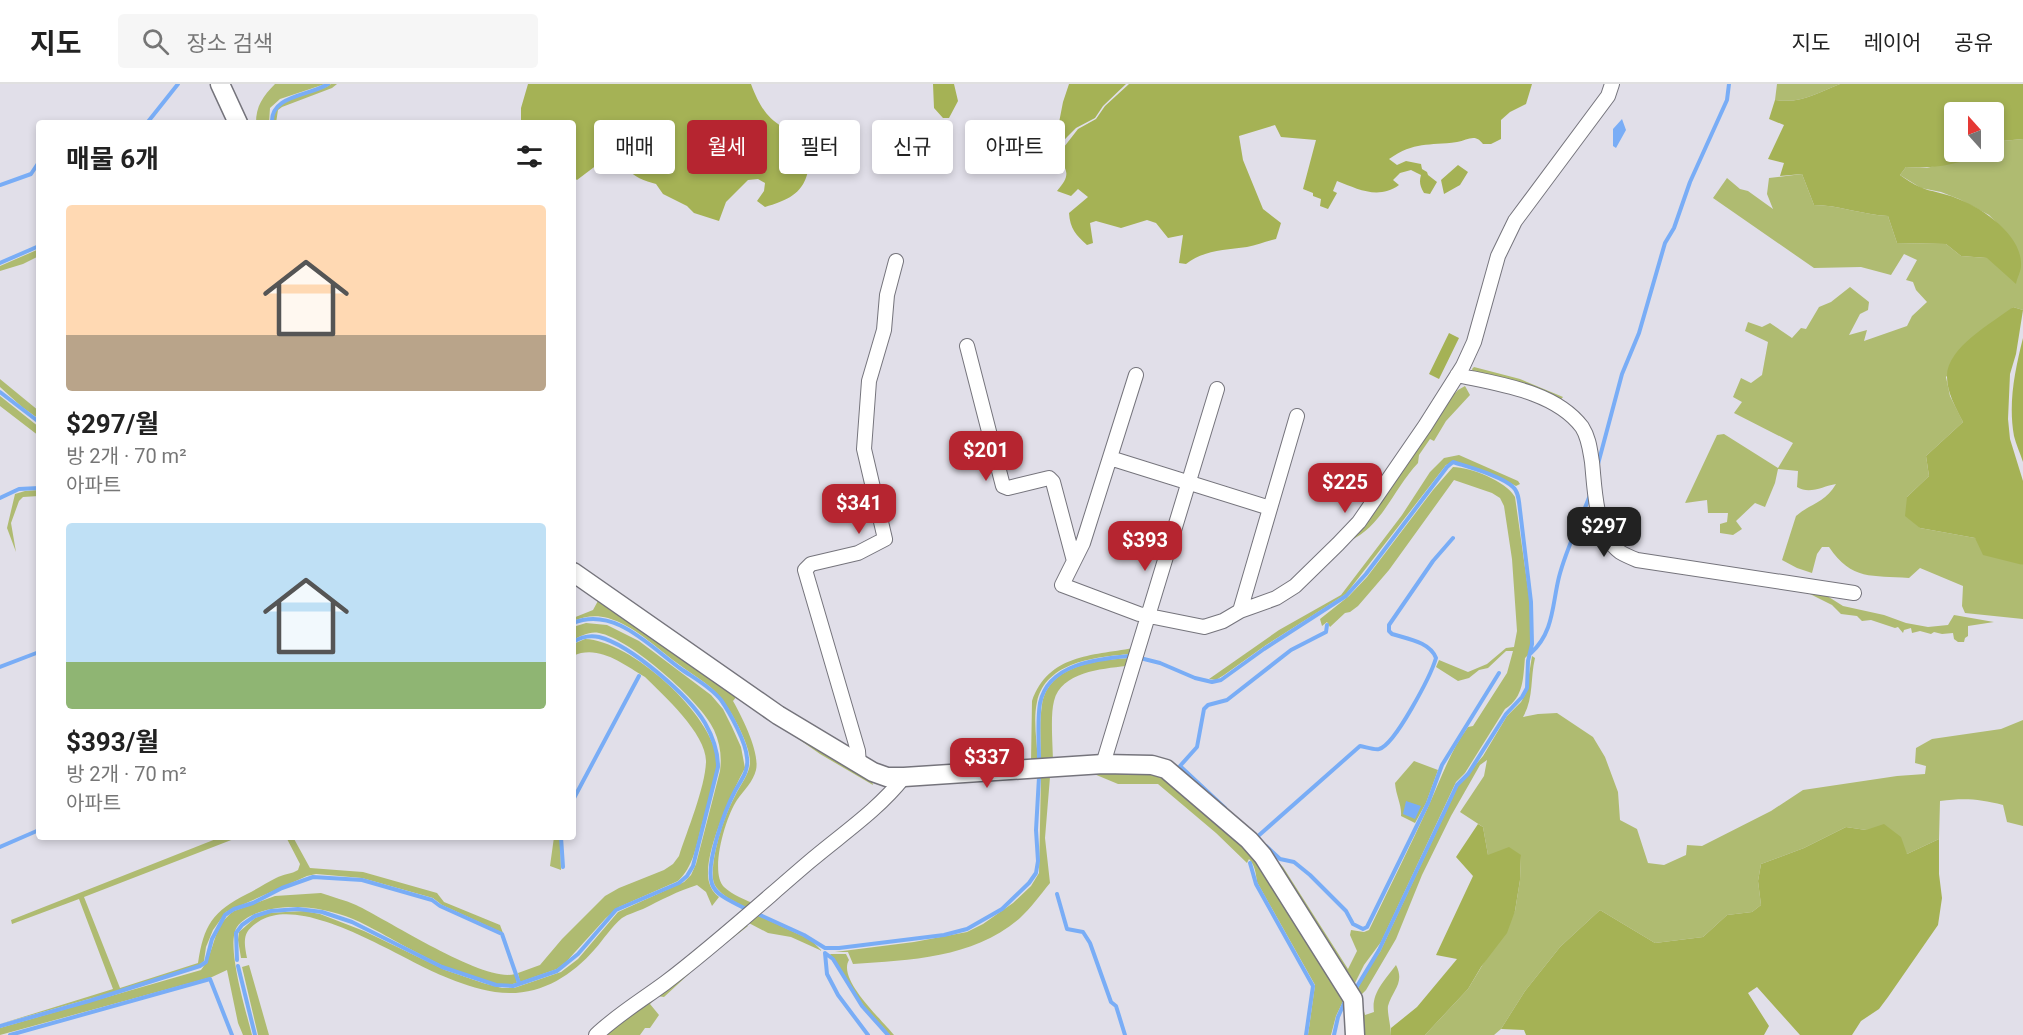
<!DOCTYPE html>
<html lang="ko">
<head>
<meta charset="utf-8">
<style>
  :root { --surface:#fff; --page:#f6f6f6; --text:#222; --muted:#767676; --line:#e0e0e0; --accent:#b62530 }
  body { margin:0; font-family:Roboto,"Noto Sans KR",sans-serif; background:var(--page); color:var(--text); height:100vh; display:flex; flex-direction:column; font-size:22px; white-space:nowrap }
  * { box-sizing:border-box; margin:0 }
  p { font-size:20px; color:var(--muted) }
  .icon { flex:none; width:33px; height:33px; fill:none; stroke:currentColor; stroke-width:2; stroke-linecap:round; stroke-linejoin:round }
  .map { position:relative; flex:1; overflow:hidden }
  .details { position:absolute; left:36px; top:36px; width:540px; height:720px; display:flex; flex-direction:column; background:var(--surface); border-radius:6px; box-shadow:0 3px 9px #0003 }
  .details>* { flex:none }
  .banner { position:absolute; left:594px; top:36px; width:570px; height:54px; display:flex; gap:12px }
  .needle { width:39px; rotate:339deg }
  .buttons { position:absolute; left:1944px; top:18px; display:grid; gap:12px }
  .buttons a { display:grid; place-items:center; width:60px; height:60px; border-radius:6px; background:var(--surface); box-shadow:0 3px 9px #0003; font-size:30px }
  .price { position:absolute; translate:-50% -51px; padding:0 14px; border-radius:12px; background:var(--accent); color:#fff; font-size:20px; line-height:39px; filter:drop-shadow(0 2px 3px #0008) }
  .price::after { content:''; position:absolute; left:50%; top:36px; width:18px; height:14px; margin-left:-9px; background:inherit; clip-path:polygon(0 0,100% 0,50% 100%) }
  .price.current { background:#222; color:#fff }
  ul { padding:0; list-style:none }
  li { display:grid; align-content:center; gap:12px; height:318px; padding:0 30px }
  li span { display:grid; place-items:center; height:186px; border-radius:6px; color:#555 }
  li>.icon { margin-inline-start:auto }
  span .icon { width:108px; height:108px; fill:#fffc; stroke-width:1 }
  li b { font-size:26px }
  h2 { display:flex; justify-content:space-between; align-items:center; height:72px; padding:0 30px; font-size:26px }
  .chip { padding:0 21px; border-radius:6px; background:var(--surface); box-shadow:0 3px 9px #0003; font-size:21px; line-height:54px }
  .chip.current { background:var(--accent); color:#fff }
  header { display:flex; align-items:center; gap:36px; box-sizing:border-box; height:84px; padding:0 30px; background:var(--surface); border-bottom:2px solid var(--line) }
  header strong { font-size:28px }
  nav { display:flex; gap:33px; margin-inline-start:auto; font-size:21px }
  .search { width:420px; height:54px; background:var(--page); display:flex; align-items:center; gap:15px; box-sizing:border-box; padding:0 21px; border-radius:6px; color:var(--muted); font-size:22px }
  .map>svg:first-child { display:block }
</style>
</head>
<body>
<header>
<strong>지도</strong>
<div class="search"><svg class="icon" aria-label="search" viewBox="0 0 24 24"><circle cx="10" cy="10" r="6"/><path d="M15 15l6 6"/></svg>장소 검색</div>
<nav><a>지도</a><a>레이어</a><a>공유</a></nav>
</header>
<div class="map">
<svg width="2023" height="951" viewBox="0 0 2023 951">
  <rect width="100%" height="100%" fill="#e1dfe9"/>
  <path fill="#afbb71" d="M275,0H325L280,15L270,24L269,39H256C256,22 263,12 275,0Z
    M331,0H337L332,4L282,23L278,26L276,39H273C270,10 313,13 331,0Z
    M1777,0H1840C1816,9 1802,20 1775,16Z
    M2023,55V226L2013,223L1946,293L1950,312L1963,338L1926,372L1929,392L1907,413L1920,444L1975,454L2023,481V535L1965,529L1962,522L1963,502L1920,484L1909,494C1872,491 1852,497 1829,463H1822L1817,470L1812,489L1797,484L1782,476L1796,432C1811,419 1825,419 1836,400C1823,402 1810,411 1797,403L1798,387L1778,385L1775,399L1765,423L1755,419L1736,437L1742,445L1733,451L1720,449V440L1727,438L1728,429H1708L1707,416L1685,419L1717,351L1724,350L1778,384L1793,359L1734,329L1742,318L1733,313L1741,294L1751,299L1762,291L1768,258L1745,247L1748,238L1762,243L1770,239L1792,254L1801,244L1806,245L1819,223L1831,218L1850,203L1869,218L1868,226L1860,230L1849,251L1867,246L1864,257L1907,242L1912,232L1927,218L1916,206L1913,198L1906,196L1917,176L1904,170L1891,191L1861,183L1814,184L1713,114L1727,94L1740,105L1748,107L1773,125L1767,110L1769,94L1802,90L1814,121C1839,121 1863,131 1888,132L1897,159L1946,160L1961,172L1987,174L2004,146L1989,131L1959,115L1941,108L1921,104L1900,91L1906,83L1927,84L1984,68H1994V62L2002,57Z
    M39,165V172L23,180L0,187V182Z
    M1474,283L1520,295L1563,313L1558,319L1473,288L1472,285Z
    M0,295L39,327V335L22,323L0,303Z
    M1465,302L1470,311L1446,337L1434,357L1430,355L1419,371L1418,379C1394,404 1382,443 1349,457L1446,319L1458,306Z
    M0,312L39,343V352L0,322Z
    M1459,371L1518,397L1520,400L1516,402L1490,389L1455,378L1446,381L1346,510L1266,561L1224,591L1216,596L1209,595L1279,546L1341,511L1402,431L1430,388L1444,374Z
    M1453,383C1470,383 1506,397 1515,413L1530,519V569L1525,574C1523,594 1524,613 1505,625L1465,689L1456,698L1381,858L1364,881L1353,903L1278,783L1172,686L1109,678L1111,670L1164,674L1177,681L1178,683L1256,755L1283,783L1348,885L1357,867L1350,851L1351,846L1364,848L1369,846C1389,804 1410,763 1429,721C1441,695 1450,667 1468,643L1473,642L1507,589L1513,567H1506L1488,584L1479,586L1469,594L1458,597L1436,583L1439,576L1468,588L1487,580L1506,564L1514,563L1517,547L1512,475L1504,422L1500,414L1492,409L1454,396L1389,486L1358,522L1350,528L1345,529L1330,543L1327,538L1322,542L1320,535L1349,512L1367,493L1433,406Z
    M39,406V412L23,413L19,417L11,439L16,468L7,444L15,410L25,407Z
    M1806,508L1824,510L1843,522L1884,531L1906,539L1928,543L1948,541L1954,531L1994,538L1968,542V552L1965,554L1964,558H1958L1954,555L1953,549L1942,550L1934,548L1931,550L1920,547L1912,549L1911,544L1904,546L1903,549L1898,543L1895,544L1871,536L1862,537L1857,532L1841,530L1832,521Z
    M599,515L871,693L873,701L820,670L737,612L733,617C742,633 760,668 756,686C753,698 744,706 737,716C726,732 709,788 724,803C732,811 747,816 756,821L751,826C739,819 715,811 713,795C711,772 724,732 735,712C740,701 749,691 750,679C751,662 731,626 720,613C709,599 691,590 677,579C655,563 635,542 608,534C596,531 585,532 573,537V534L593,526Z
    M586,539L607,541L639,557L711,611L723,625L732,643L741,663L745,684C732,708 702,772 709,798C711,805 714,809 719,813L712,822L706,808L697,801C678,807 661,816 643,825C636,828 628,830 622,834C612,842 603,856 595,865C569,895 535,914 495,908C477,905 459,899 443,892C399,874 306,811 261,836C243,847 243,854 247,874H241L238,856L239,848L255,834L268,829L304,827L320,830L364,847L445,886L483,899L502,904H514L561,888L578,875L618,828L684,798L691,791L696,780L720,687C722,673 720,659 714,646C702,618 629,554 599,549C590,547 581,552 573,556V543Z
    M585,555C630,556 714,631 717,677C718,696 706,725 701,744C696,763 693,783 678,797L619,823L606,834L566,878L557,885L520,898L518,889L540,881L562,855L605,812L619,804L664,786L673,780L679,772C687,747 705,704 706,678C707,650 663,611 645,593C623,580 598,560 573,572V560Z
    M1133,564L1130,570C1097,573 1046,577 1037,618C1033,636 1037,659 1038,678H1031L1032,617C1049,570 1091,572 1133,564Z
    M1532,572L1535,574C1530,595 1534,614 1523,633L1538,630L1557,629L1593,653L1605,673L1618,708L1620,736L1637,745L1648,779L1664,781L1686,771L1687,761L1702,762L1771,727L1803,706L1897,692L1925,690L1926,682L1915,679L1916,664L1932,655L2001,645L2023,636V742L2007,738L2003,721C1979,715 1965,714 1940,717L1939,755L1907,770L1866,746L1846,743L1804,764L1761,780L1758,797L1761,821L1752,828L1727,831L1703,853L1655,859L1600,826L1560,863L1525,907L1501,945L1494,951H1425L1468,905L1515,827L1520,796L1521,771H1488L1483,743L1460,728L1484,692L1487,676L1480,681L1451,732L1422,791L1396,855L1366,906L1360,912L1365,931L1374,928C1371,909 1385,896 1396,881C1405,899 1393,905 1388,922C1387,928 1391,943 1391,951H1362L1357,906L1369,883L1380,868L1458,702L1483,672L1507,632L1521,618L1526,609Z
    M1130,574L1126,582C1101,585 1061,588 1054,617C1050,632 1053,662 1053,679L1041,678C1041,660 1039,639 1042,621C1048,581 1098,576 1130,574Z
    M1414,677L1438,686L1426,719L1415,739L1401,732C1402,721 1396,712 1395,699Z
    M1098,689H1149L1170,697L1250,766L1346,911L1336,932L1331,951H1308L1315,901L1257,798C1256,790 1255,781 1249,775L1247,779L1216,749L1158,700H1118L1094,690Z
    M1041,692L1050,693L1045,754L1050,799C1040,811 1031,824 1020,834C974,874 911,876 853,880L848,868H835L914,858L967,848L983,840L1013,819L1031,802L1039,789Z
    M221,753H239L84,813L120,904L198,879C204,841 212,828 247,810C257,805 266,799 276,794C283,790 292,790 298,786L300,780L286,753H293L310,784L363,788L437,809L444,818L500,841L503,849L442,821L433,814L362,794L316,790L307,792L226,828L213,846L206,863L204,877L200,881L114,908L0,940L113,905L79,815L12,840L11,836Z
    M554,753H560L561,786L550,782Z
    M321,809C332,813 345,816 356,821C388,836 484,899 515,890L517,899C479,912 391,851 353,835C328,825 299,820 272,825C260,827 244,833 237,843C225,861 247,930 252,951H243L238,939L227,886L212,893L0,951V944L201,886C216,868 211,843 234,827L275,812Z
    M755,830L811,856L822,867L791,853L768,849L745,837Z
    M743,839L748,842L703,877L664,913L657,912L650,920L659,931L650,944H645L640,951H601Z
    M830,870H846L849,876C837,895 882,936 894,951H890L865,924Z
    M249,881L269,951H258L242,883Z"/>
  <path fill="#a5b255" d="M528,0H751C765,38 778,41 812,58C808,96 808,111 765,123L757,117L764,107L765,99L758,95L748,96L726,118L719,137L694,129L687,122L663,110L656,100C645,97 633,93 626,83C621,75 622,74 614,68L577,96L573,93V39H521V24Z
    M933,0H954L958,17L949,34H943L934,24Z
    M1069,0H1126L1103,22L1095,34L1076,44L1068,52L1053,68L1043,86L1042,63L1056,54L1063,18Z
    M1129,0H1532L1526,20L1510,28L1501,36V55L1491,60H1483C1475,49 1468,56 1457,58C1428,62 1415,57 1389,75L1397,81L1406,77L1421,80L1422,85L1427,88L1428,91L1437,98L1430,110L1424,109C1420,102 1419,98 1421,91L1411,86L1400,89L1393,96L1399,101C1378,116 1358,105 1337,97L1333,107L1337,109L1328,125L1320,122L1321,115L1313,112V109L1303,105L1316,56L1281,53L1275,41L1239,52L1243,76L1263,125L1281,139L1276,155C1266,157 1257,161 1247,163C1225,166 1204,166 1186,180L1179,179L1183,151L1168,154L1156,139L1147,136L1121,144L1096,137L1090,139L1093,159L1087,161C1076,151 1070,145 1069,129L1088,113L1078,105L1071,112L1057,107C1070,92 1069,87 1057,72L1078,45L1096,35L1105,22Z
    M1840,0H2023V55L2002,57L1994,62V28H1954V68H1984C1959,81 1934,85 1906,83L1900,91C1906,95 1913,100 1920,103C1931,108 1945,109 1956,114C1981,123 2023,151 2021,182C2021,187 2017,194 2016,200L1987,174L1961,172L1946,160L1897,159L1888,132C1863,131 1839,121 1814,121L1802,90L1780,92L1784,79L1768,75L1784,41L1769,35L1775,16C1802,20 1816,9 1840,0Z
    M1458,81L1468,88L1460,101L1444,110L1441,96Z
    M2013,223L2023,226L2016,270L2010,290L2008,335L2010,355L2023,397V481L1983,471L1975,454L1920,444L1905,432L1907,413L1929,392L1926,372L1963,338C1956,324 1947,309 1947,293C1946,264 1992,239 2013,223Z
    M1449,249L1459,254L1439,295L1429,290Z
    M2023,254V378C2020,369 2016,360 2014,352C2008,319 2015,286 2023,254Z
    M1478,740L1483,743L1488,771L1509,763L1521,771L1520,796L1515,827L1507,849L1481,883L1468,905L1425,951H1391V944L1417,923L1457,875L1436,871L1473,792L1456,773Z
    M1884,740L1901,753L1907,770L1939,755V790L1942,814L1938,841L1888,913L1879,925L1861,937L1852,951H1800L1757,903L1748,909L1769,942L1764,951H1526L1524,946L1501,945L1525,907L1560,863L1600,826L1655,859L1703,853L1727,831L1752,828L1761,821L1758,797L1761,780L1804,764L1846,743L1866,746Z"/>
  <path fill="#79adf6" d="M1622,35L1626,46L1616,64L1613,62V45Z
    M1406,717L1421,722L1415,735L1403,730Z"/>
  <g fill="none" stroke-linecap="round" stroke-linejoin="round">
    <path stroke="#79adf6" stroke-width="4" d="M147,39L178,0
      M272,39C270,11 310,12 328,0
      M0,101L31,90L39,78
      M0,179L39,162
      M0,308L39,338
      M1598,380L1622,290L1639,249L1665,159L1674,144L1690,98L1727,16L1729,0
      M0,414L19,405L39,404
      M573,539C615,522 650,563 681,585C694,594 711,603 721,616C730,629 746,658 747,674C749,687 741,696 735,707C725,726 705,779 712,800C716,812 733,818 744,824
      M1531,569C1554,548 1552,521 1559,493C1566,465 1580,438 1590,411
      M1140,574L1160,579L1195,594L1212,598L1221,596L1264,565L1346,512L1366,490L1447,383L1453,378C1468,383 1502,392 1513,403C1519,408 1519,419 1520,426L1531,518L1532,560L1528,577L1527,604L1522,613L1506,630L1468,690L1457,701L1379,866L1356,904
      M0,583L39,568
      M1039,676C1039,657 1037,637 1040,619C1048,580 1096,575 1129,572
      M573,716L639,592
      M1225,724L1180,682L1197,663L1204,625L1208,621L1227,616L1291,566L1326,548L1327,541
      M561,753L563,783
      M1257,753L1360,662C1366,663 1374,666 1379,665C1395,661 1431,591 1436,574C1430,558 1408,555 1392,550L1389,547V541L1433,477L1453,454
      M1266,762L1280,775L1294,778L1310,791L1346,827L1353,840L1363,845L1367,843L1428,719L1442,681L1499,589
      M0,763L39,746
      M1250,779L1256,800L1313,902L1306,951
      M1057,810L1067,845L1083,848L1090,859L1111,918L1116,922L1125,951
      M760,831L804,851L825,864H839L944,851L967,845L1002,825L1029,799L1036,789L1038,777L1036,746L1039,693
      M825,869L833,875L862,922L888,951
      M825,869L827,890L838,911L868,951
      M237,876L236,849L242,841L255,832L271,827L298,825L322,828L352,838L442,883L496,901L513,902L557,887L578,870L616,826L679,799L687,792L693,782L718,683C718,667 713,653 705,639C689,612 631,561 599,553C590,551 581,553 573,558
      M238,882L255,951
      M0,942L89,917L200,882L206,878L212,855L225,831L234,825L253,819L282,804L313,793L362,796L432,816L440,822L502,850L519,899
      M10,951L210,895L232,951
      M1334,951L1338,933L1346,915"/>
    <g stroke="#75747c" stroke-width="16">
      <path id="street" d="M967,262L1003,402L1008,404L1049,394L1053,398L1074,477
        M1136,291L1083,459L1062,501L1139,530L1204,543L1223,537L1240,527L1276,514L1295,502L1338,460L1359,438L1425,342L1463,282L1474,258L1498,172L1515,137L1608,12L1612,0
        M1457,291C1498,300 1555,307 1582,343C1589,354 1590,366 1592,378C1595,407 1595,449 1620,468C1625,471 1632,474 1637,476L1854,509
        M1110,374L1270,424
        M1240,527L1297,332
        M1103,680L1217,305
        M859,681L858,667L805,486L811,480L858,469L885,455L864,365L869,297L884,246L887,211L896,177
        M596,951C617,931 642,916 665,899C715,861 761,819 809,778C842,750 877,727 904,693"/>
    </g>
    <g stroke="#75747c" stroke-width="21">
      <path id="secondary" d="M220,0L238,39
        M573,488L778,631L873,688L887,693H904L1103,680L1152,681L1166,685L1249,756L1263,772L1353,915L1355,951"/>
    </g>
    <use href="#street" stroke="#fff" stroke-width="14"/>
    <use href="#secondary" stroke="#fff" stroke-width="18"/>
  </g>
</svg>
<div class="buttons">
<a><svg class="needle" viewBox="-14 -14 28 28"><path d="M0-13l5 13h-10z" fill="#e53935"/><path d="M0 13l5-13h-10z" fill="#767676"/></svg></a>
</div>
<b class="price" style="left:986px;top:398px">$201</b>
<b class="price" style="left:1345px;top:430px">$225</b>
<b class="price" style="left:859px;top:451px">$341</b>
<b class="price current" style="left:1604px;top:474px">$297</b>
<b class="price" style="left:1145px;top:488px">$393</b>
<b class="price" style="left:987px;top:705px">$337</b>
<div class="banner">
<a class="chip">매매</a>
<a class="chip current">월세</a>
<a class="chip">필터</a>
<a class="chip">신규</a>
<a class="chip">아파트</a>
</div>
<section class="details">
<h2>매물 6개<svg class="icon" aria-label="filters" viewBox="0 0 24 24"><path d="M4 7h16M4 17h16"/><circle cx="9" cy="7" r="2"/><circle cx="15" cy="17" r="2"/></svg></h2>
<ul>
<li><span style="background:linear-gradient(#ffd9b3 70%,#b9a48a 0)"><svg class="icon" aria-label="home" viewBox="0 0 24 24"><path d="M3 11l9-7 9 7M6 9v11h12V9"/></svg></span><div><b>$297/월</b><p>방 2개 · 70 m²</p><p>아파트</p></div></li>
<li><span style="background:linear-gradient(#bfe0f5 75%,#8fb573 0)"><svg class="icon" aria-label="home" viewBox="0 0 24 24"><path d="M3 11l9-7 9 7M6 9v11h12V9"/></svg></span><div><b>$393/월</b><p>방 2개 · 70 m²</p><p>아파트</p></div></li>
</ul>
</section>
</div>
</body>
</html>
